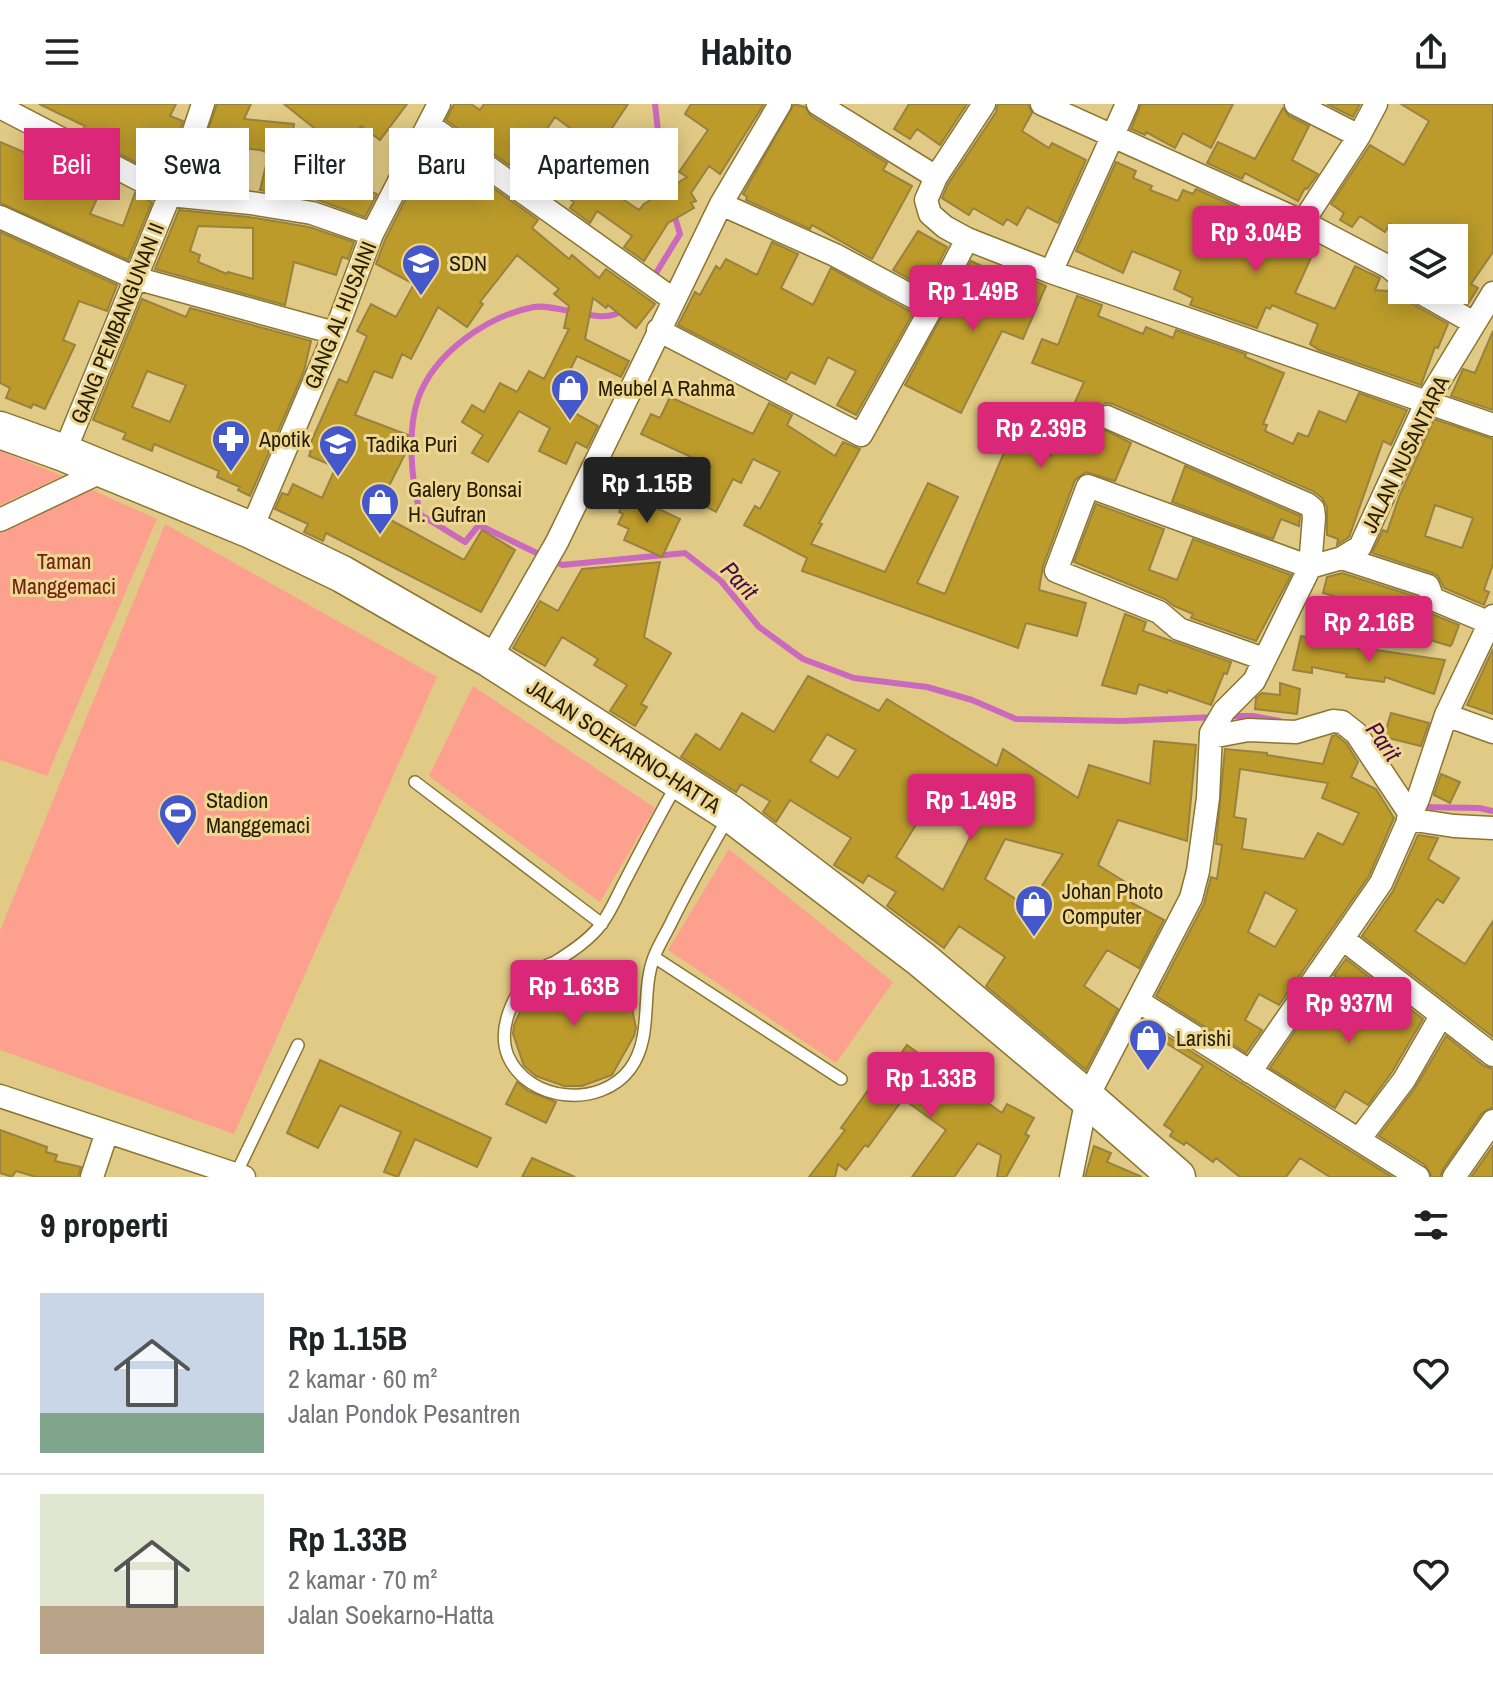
<!DOCTYPE html>
<html lang="id">
<head>
<meta charset="utf-8">
<style>
  :root { --surface:#fff; --page:#f6f6f6; --text:#202124; --muted:#757577; --line:#e0e0e0; --accent:#db2777 }
  body { margin:0; font-family:"Archivo Narrow",sans-serif; background:var(--page); color:var(--text); height:100vh; display:flex; flex-direction:column; font-size:30px; white-space:nowrap }
  * { box-sizing:border-box; margin:0 }
  p { font-size:26px; color:var(--muted) }
  .icon { flex:none; width:44px; height:44px; fill:none; stroke:currentColor; stroke-width:2; stroke-linecap:round; stroke-linejoin:round }
  .map { position:relative; height:1073px; overflow:hidden }
  .sheet { display:flex; flex-direction:column; background:var(--surface); flex:1 }
  .sheet>* { flex:none }
  .banner { position:absolute; left:24px; top:24px; width:800px; height:72px; display:flex; gap:16px }
  .tools { position:absolute; left:1388px; top:120px; display:grid; gap:16px }
  .tools a { display:grid; place-items:center; width:80px; height:80px; border-radius:0px; background:var(--surface); box-shadow:0 4px 20px #0003; font-size:40px }
  .price { position:absolute; translate:-50% -68px; padding:0 18px; border-radius:8px; background:var(--accent); color:#fff; font-size:26px; line-height:52px; filter:drop-shadow(0 2px 4px #0008) }
  .price::after { content:''; position:absolute; left:50%; top:48px; width:24px; height:18px; margin-left:-12px; background:inherit; clip-path:polygon(0 0,100% 0,50% 100%) }
  .price.selected { background:#222; color:#fff }
  ul { padding:0; list-style:none }
  li { display:flex; align-items:center; gap:24px; height:200px; padding:0 40px }
  li+li { border-top:2px solid var(--line) }
  li span { display:grid; place-items:center; flex:none; width:224px; height:160px; border-radius:0px; color:#555 }
  li>.icon { margin-inline-start:auto }
  span .icon { width:96px; height:96px; fill:#fffc; stroke-width:1 }
  li b { font-size:34px }
  h2 { display:flex; justify-content:space-between; align-items:center; height:96px; padding:0 40px; font-size:34px }
  .chip { padding:0 28px; border-radius:0px; background:var(--surface); box-shadow:0 4px 20px #0003; font-size:28px; line-height:72px }
  .chip.selected { background:var(--accent); color:#fff }
  header { display:flex; justify-content:space-between; align-items:center; height:104px; padding:0 40px; background:var(--surface); font-size:36px; font-weight:700 }
  .map>svg:first-child { display:block }
</style>
</head>
<body>
<header><svg class="icon" aria-label="menu" viewBox="0 0 24 24"><path d="M4 6h16M4 12h16M4 18h16"/></svg>Habito<svg class="icon" aria-label="share" viewBox="0 0 24 24"><path d="M12 15V3M7 8l5-5 5 5M5 13v7h14v-7"/></svg></header>
<div class="map">
<svg width="1493" height="1073" viewBox="0 0 1493 1073">
  <rect width="100%" height="100%" fill="#e1ca85"/>
  <path fill="#fda08e" d="M0,347L63,372L0,401Z
    M90,385L157,415L47,672L0,656V430Z
    M165,420L437,573L234,1030L0,946V827Z
    M473,582L655,704L600,798L429,672Z
    M729,745L893,878L836,959L668,846Z"/>
  <g fill="none" stroke-linecap="round" stroke-linejoin="round">
    <path stroke="#cb69bf" stroke-width="6" d="M655,0L659,36L656,84L657,92L662,95
      M653,174L680,130L674,110
      M543,452L479,421L465,438L421,411C411,379 407,327 418,295C434,249 487,212 534,203C559,199 606,224 623,205
      M553,456L562,461L685,449L721,477L759,523L803,555L854,574L927,583L972,596L1016,615L1122,617L1216,613
      M1227,612H1253L1280,617
      M1421,703L1479,704L1493,707"/>
  </g>
  <path fill="#bc9b2b" stroke="#98823f" stroke-width="2" fill-rule="evenodd" d="M39,0H176L170,12L183,17L162,72L87,33L88,31L82,27L85,22Z
    M217,0H251L244,15L294,20L290,51L329,66L326,70L377,90L365,113L315,95L260,86L269,49L260,46L219,42L218,50L213,49L205,80L190,79Z
    M284,0H407L380,36L361,22L343,47Z
    M454,0H471L480,6L484,0H628L598,45L555,13L536,41L526,34L509,61L446,16Z
    M691,0H764L720,70L709,62L691,89L696,97L691,99L694,104L668,119L644,157L624,143L632,132L597,107L590,119L570,104L574,98L539,74L556,50L639,106L644,100L687,73L679,68L708,26L685,10Z
    M794,0L805,3L811,12L887,59L883,66L912,82L872,155L812,121L810,125L746,96L747,93L743,90Z
    M909,0H967L940,41L917,25L910,35L894,25Z
    M998,0H1028L1032,9L1022,27L1049,44L1052,39L1086,56L1058,119L1027,103L1017,121L1007,115L1003,121L973,104L969,111L942,94L948,80L996,8Z
    M1141,0H1233L1211,44L1183,29L1175,44L1146,28L1145,31L1131,25Z
    M1327,0H1360L1353,13Z
    M1401,0H1493V148L1471,180L1478,184L1468,200L1444,186H1454V134H1410L1390,120L1385,128L1360,112L1352,123L1340,116L1344,109L1331,100L1370,41L1404,61L1429,17Z
    M1283,4L1289,12L1309,22L1292,56L1318,70L1307,85L1305,84L1298,97L1245,69L1242,75L1207,59L1218,38L1255,55Z
    M0,38L47,58L51,49L94,68L90,75L103,81L90,110L123,122L135,89L152,98L128,156L0,99Z
    M433,41L538,116L532,124L569,155L572,151L599,174L606,165L655,200L636,224L608,201L606,204L593,194L585,235L629,257L621,273L577,252L562,282L583,294L575,309L598,322L587,344L576,338L566,360L539,347L550,324L519,307L488,358L472,349L483,331L462,318L472,301L484,308L500,279L517,288L529,267L544,275L569,225L564,224L569,202L554,190L559,185L517,151L480,198L483,200L467,223L438,203L411,255L402,250L392,274L374,267L355,311L408,331L407,346L376,408L464,456L482,426L515,446L481,508L326,429L323,437L304,428L308,420L275,405L282,389L288,391L293,380L322,394L336,363L309,352L311,346L308,345L339,275L347,279L367,232L357,227L371,200L396,213L414,180L376,160L385,136Z
    M1116,58L1136,67L1133,74L1152,82L1150,86L1178,97L1183,86L1193,90L1196,85L1243,106L1241,112L1283,129L1281,132L1314,147L1295,189L1335,205L1355,162L1380,174L1375,186L1402,188L1409,198L1448,220L1438,244L1435,243L1421,281L1319,246L1310,240L1318,220L1272,201L1270,205L1266,203L1257,224L1190,201L1193,194L1174,185L1181,167L1132,147L1123,169L1076,147Z
    M179,106L249,113L309,123L354,138L348,155L342,153L336,171L294,158L285,201L155,165ZM198,122L253,124V175L228,168L227,170L198,158L200,151L190,147Z
    M918,127L947,143L926,184L893,166Z
    M0,128L117,181L107,207L79,197L63,236L75,241L45,305L33,300L31,304L6,294L10,284L0,279Z
    M772,138L798,150L781,184L813,201L831,164L913,209L856,311L837,301L856,267L828,253L815,280L791,268L786,276L678,221L695,188L700,191L716,162L720,165L726,155L757,171Z
    M971,157L1020,180L1024,172L1046,182L1023,235L1002,227L961,309L905,281Z
    M1077,192L1102,201L1098,212L1143,230L1146,223L1173,234L1176,226L1246,250L1245,253L1284,269L1263,320L1267,321L1265,327L1293,340L1298,329L1308,333L1319,307L1346,318L1359,289L1407,306L1391,341L1383,337L1349,433L1337,441L1338,435L1327,431V403L1322,394L1313,387L1113,300L1105,299L1094,308L1095,321L1131,339L1115,377L1086,368L1075,376L1043,462L1039,486L1086,499L1077,532L1026,519L1018,544L802,467L807,454L744,421L755,402L760,405L780,368L753,355L741,379L733,375L716,408L694,396L711,362L641,330L651,310L660,314L670,293L753,330L769,299L792,311L787,321L835,352L843,338L860,345L819,419L822,420L811,440L885,468L928,379L958,393L917,479L945,490L1010,334L1051,352L1084,278L1032,259L1042,235L1058,241Z
    M142,195L186,213L190,204L311,237L304,267L250,392L238,386L240,383L217,373L219,367L154,340L152,347L123,335L126,329L93,316ZM147,267L186,281L170,318L132,303Z
    M1493,227V306L1451,292L1463,265L1475,269Z
    M1434,315L1493,335V460L1484,486L1489,488L1484,501L1444,484L1438,472L1433,469L1372,449L1383,426L1387,428L1399,393ZM1435,401L1473,414L1462,444L1425,432Z
    M1185,362L1300,412L1299,422L1281,415L1273,435L1172,398Z
    M627,390L680,415L662,453L624,436L629,425L618,420L623,410L619,408Z
    M1096,400L1164,425L1149,466L1177,476L1193,435L1291,471L1256,537L1191,514L1193,510L1174,502L1165,495L1074,458Z
    M660,458L644,533L671,549L641,600L647,603L635,622L610,607L627,581L594,561L598,555L562,533L545,562L513,544L540,497L558,507L582,465Z
    M1342,469L1417,493L1427,508L1459,521L1452,540L1450,542L1352,512L1356,498L1323,489L1327,473Z
    M1125,510L1146,518L1143,527L1231,558L1227,570L1224,569L1211,601L1168,586L1167,589L1139,580L1136,590L1102,581Z
    M1301,532L1348,542L1445,556L1434,590L1385,573L1384,578L1346,573L1347,570L1312,563V569L1293,566Z
    M1493,545V610L1467,601Z
    M808,572L879,607L887,595L997,662L1003,645L1078,694L1089,661L1150,680L1154,637L1196,641L1187,737L1118,716L1098,761L1138,786L1130,798L1164,816L1139,864L1107,846L1084,882L1118,905L1086,966L986,882L1005,853L959,822L944,844L887,802L896,788L868,771L863,779L834,761L851,734L790,696L776,718L763,708L770,697L741,680L736,688L681,653L696,630L720,646L742,609L774,628ZM827,630L856,646L838,674L810,657ZM929,700L973,727L943,786L896,753ZM1005,735L1063,750L1028,803L985,775Z
    M1280,579L1300,585L1297,610L1255,605L1256,594L1262,589L1280,591Z
    M1391,609L1429,619L1421,642L1384,633Z
    M1336,631L1346,639L1358,658L1351,673L1376,685L1394,714L1369,772L1279,901L1259,890L1245,916L1262,926L1246,949L1156,892L1204,800L1211,773L1217,775L1222,741L1216,740L1225,645L1267,649V651L1323,660L1332,632ZM1240,665L1328,679L1322,694L1359,709L1343,741L1318,729L1304,755L1242,745L1246,715L1234,713ZM1265,788L1297,806L1275,843L1248,828Z
    M1441,670L1460,678L1450,699L1434,691Z
    M1418,731L1438,734L1428,755L1459,774L1443,799L1437,795L1415,827L1465,860L1493,817V933L1362,832L1393,787Z
    M1346,855L1423,915L1392,968L1368,1001L1345,987L1335,1004L1270,964L1306,911L1313,916L1320,904L1354,926L1371,900L1334,871Z
    M580,863L629,890L636,924L634,932L612,971L582,982H564L536,972L524,962L513,930L514,921L530,886L541,874L557,866Z
    M1143,917L1243,980L1392,1073H1330L1300,1054L1286,1073H1240L1216,1054L1213,1058L1186,1038L1184,1041L1170,1032L1173,1027L1164,1021L1203,962L1140,923Z
    M1446,932L1484,962L1493,965V1003L1482,1009L1443,1065L1440,1073H1432L1425,1061L1379,1032L1415,984Z
    M907,941L1002,1009L1007,1000L1034,1014L1025,1030L1029,1032L1006,1073H997L1001,1051L978,1039L954,1073H912L946,1026L903,995L868,1043L865,1041L846,1066L838,1060L835,1073H809L845,1026L841,1024L874,978L879,981Z
    M320,956L491,1034L477,1063L415,1035L398,1073L384,1068L401,1028L340,1001L318,1044L287,1029Z
    M517,978L528,987L556,998L546,1019L506,1000Z
    M0,1026L47,1043L46,1048L57,1051L55,1057L81,1063L78,1073H36L16,1067L12,1073L0,1069Z
    M1094,1042L1111,1049L1107,1058L1142,1073H1085Z
    M1493,1042V1073H1471Z
    M532,1054L575,1073H522Z"/>
  <g fill="none" stroke-linecap="round" stroke-linejoin="round">
    <g stroke="#8b7531" stroke-width="14">
      <path id="service" d="M415,678L602,820
        M677,680C659,712 642,744 625,777C618,790 611,807 602,819C591,835 571,848 555,858C548,861 539,864 534,869C513,889 497,925 508,952C528,998 600,1005 630,965C654,932 640,890 654,853C659,840 667,828 673,815C690,781 709,747 728,714
        M654,853L841,975
        M236,1070L298,941"/>
    </g>
    <g stroke="#8b7531" stroke-width="25">
      <path id="minor" d="M818,0L936,73
        M984,0L936,73L926,96L930,110L945,123L967,135L1051,168L1493,321
        M1042,0L1303,118L1389,163L1402,174
        M1296,0L1359,32L1303,118
        M0,3L169,91L251,99L312,109L372,130
        M429,21L674,196
        M1359,32L1376,0
        M721,100L835,151L932,203L967,135
        M0,113L135,174L335,229
        M1051,168L1127,0
        M1416,186L1474,219
        M658,226L861,331L932,203
        M64,349L186,51L203,0
        M0,416L105,366
        M251,426L335,229L372,130L439,0
        M1342,454L1428,482L1433,495L1490,519
        M1310,463L1342,454L1360,443L1426,299L1493,189
        M490,555L557,438L721,100L780,0
        M1264,555L1179,525L1159,508L1056,467L1088,382L1310,463
        M1446,611L1493,628
        M1211,633L1248,626L1296,628L1333,617L1342,618L1356,629L1410,710
        M1408,715L1454,722L1493,724
        M1343,835L1493,951
        M1138,897L1418,1073
        M1250,968L1381,779L1418,695L1446,611L1493,512
        M0,992L244,1073
        M1360,1034L1404,976L1441,912
        M92,1073L107,1028
        M1071,1073L1087,994L1191,794L1198,767L1208,694L1211,629L1224,607L1254,577L1310,463L1314,413L1313,405L1307,400L1107,313
        M1454,1073L1493,1017"/>
    </g>
    <g stroke="#8b7531" stroke-width="39">
      <path id="trunk" d="M0,326L64,349L251,426L342,470L490,555L731,710L921,855L1087,994L1177,1073"/>
    </g>
    <use href="#service" stroke="#fff" stroke-width="11"/>
    <use href="#minor" stroke="#fff" stroke-width="22"/>
    <use href="#trunk" stroke="#fff" stroke-width="36"/>
  </g>
  <defs>
    <g id="school-pin" transform="scale(2)"><path d="M0 17L-7.5 6A9.5 9.5 0 1 1 7.5 6Z" fill="#4457cb" stroke="#eed792"/><path d="M0-5L7-2L0 1L-7-2ZM-4 1L0 2.5L4 1V4Q0 6-4 4Z" fill="#fff"/></g>
    <g id="shop-pin" transform="scale(2)"><path d="M0 17L-7.5 6A9.5 9.5 0 1 1 7.5 6Z" fill="#4457cb" stroke="#eed792"/><path d="M-5-2.5h2.3a2.7 3.5 0 0 1 5.4 0H5L5.5 6h-11ZM-1.5-2.5h3a1.5 2.3 0 0 0-3 0Z" fill="#fff"/></g>
    <g id="pharmacy-pin" transform="scale(2)"><path d="M0 17L-7.5 6A9.5 9.5 0 1 1 7.5 6Z" fill="#4457cb" stroke="#eed792"/><path d="M-2-6h4v4h4v4h-4v4h-4v-4h-4v-4h4Z" fill="#fff"/></g>
    <g id="stadium-pin" transform="scale(2)"><path d="M0 17L-7.5 6A9.5 9.5 0 1 1 7.5 6Z" fill="#4457cb" stroke="#eed792"/><path d="M0-5a6.5 5 0 1 0 0 10a6.5 5 0 1 0 0-10ZM-3.5-1.8h7v3.6h-7Z" fill="#fff"/></g>
  </defs>
  <g fill-rule="evenodd">
    <use href="#school-pin" x="421" y="159"/>
    <use href="#shop-pin" x="570" y="284"/>
    <use href="#pharmacy-pin" x="231" y="335"/>
    <use href="#school-pin" x="338" y="340"/>
    <use href="#shop-pin" x="380" y="398"/>
    <use href="#stadium-pin" x="178" y="709"/>
    <use href="#shop-pin" x="1034" y="800"/>
    <use href="#shop-pin" x="1148" y="934"/>
  </g>
  <g text-anchor="middle" dominant-baseline="central" stroke-width="6" stroke-linejoin="round" paint-order="stroke">
    <g font-size="22" fill="#271e02" stroke="#eed792" text-anchor="start">
      <text x="449" y="159">SDN</text>
      <text x="598" y="284">Meubel A Rahma</text>
      <text x="259" y="335">Apotik</text>
      <text x="366" y="340">Tadika Puri</text>
      <text x="408" y="385">Galery Bonsai<tspan x="408" dy="25">H. Gufran</tspan></text>
      <text x="206" y="696">Stadion<tspan x="206" dy="25">Manggemaci</tspan></text>
      <text x="1062" y="787">Johan Photo<tspan x="1062" dy="25">Computer</tspan></text>
      <text x="1176" y="934">Larishi</text>
    </g>
    <g font-size="22" fill="#271e02" stroke="#eed792">
      <text transform="translate(340 211) rotate(-68)">GANG AL HUSAINI</text>
      <text transform="translate(117 219) rotate(-68)">GANG PEMBANGUNAN II</text>
      <text transform="translate(1405 350) rotate(-64)">JALAN NUSANTARA</text>
      <text transform="translate(624 642) rotate(33)">JALAN SOEKARNO-HATTA</text>
    </g>
    <g font-size="22" fill="#712114" stroke="#eed792">
      <text x="64" y="457">Taman<tspan x="64" dy="25">Manggemaci</tspan></text>
    </g>
    <g font-size="24" font-style="italic" fill="#480a44" stroke="#eed792">
      <text transform="translate(740 476) rotate(47)">Parit</text>
      <text transform="translate(1384 637) rotate(55)">Parit</text>
    </g>
  </g>
</svg>
<div class="tools">
<a><svg class="icon" aria-label="layers" viewBox="0 0 24 24"><path d="M12 4l9 5-9 5-9-5zM3 14l9 5 9-5"/></svg></a>
</div>
<b class="price" style="left:1256px;top:170px">Rp 3.04B</b>
<b class="price" style="left:973px;top:229px">Rp 1.49B</b>
<b class="price" style="left:1041px;top:366px">Rp 2.39B</b>
<b class="price selected" style="left:647px;top:421px">Rp 1.15B</b>
<b class="price" style="left:1369px;top:560px">Rp 2.16B</b>
<b class="price" style="left:971px;top:738px">Rp 1.49B</b>
<b class="price" style="left:574px;top:924px">Rp 1.63B</b>
<b class="price" style="left:1349px;top:941px">Rp 937M</b>
<b class="price" style="left:931px;top:1016px">Rp 1.33B</b>
<div class="banner">
<a class="chip selected">Beli</a>
<a class="chip">Sewa</a>
<a class="chip">Filter</a>
<a class="chip">Baru</a>
<a class="chip">Apartemen</a>
</div>
</div>
<section class="sheet">
<h2>9 properti<svg class="icon" aria-label="filters" viewBox="0 0 24 24"><path d="M4 7h16M4 17h16"/><circle cx="9" cy="7" r="2"/><circle cx="15" cy="17" r="2"/></svg></h2>
<ul>
<li><span style="background:linear-gradient(#c9d6e8 75%,#7fa58c 0)"><svg class="icon" aria-label="home" viewBox="0 0 24 24"><path d="M3 11l9-7 9 7M6 9v11h12V9"/></svg></span><div><b>Rp 1.15B</b><p>2 kamar · 60 m²</p><p>Jalan Pondok Pesantren</p></div><svg class="icon" aria-label="heart" viewBox="0 0 24 24"><path d="M12 20l-8-8c-3-5 5-10 8-4 3-6 11-1 8 4z"/></svg></li>
<li><span style="background:linear-gradient(#dfe7d0 70%,#b9a48a 0)"><svg class="icon" aria-label="home" viewBox="0 0 24 24"><path d="M3 11l9-7 9 7M6 9v11h12V9"/></svg></span><div><b>Rp 1.33B</b><p>2 kamar · 70 m²</p><p>Jalan Soekarno-Hatta</p></div><svg class="icon" aria-label="heart" viewBox="0 0 24 24"><path d="M12 20l-8-8c-3-5 5-10 8-4 3-6 11-1 8 4z"/></svg></li>
</ul>
</section>
</body>
</html>
